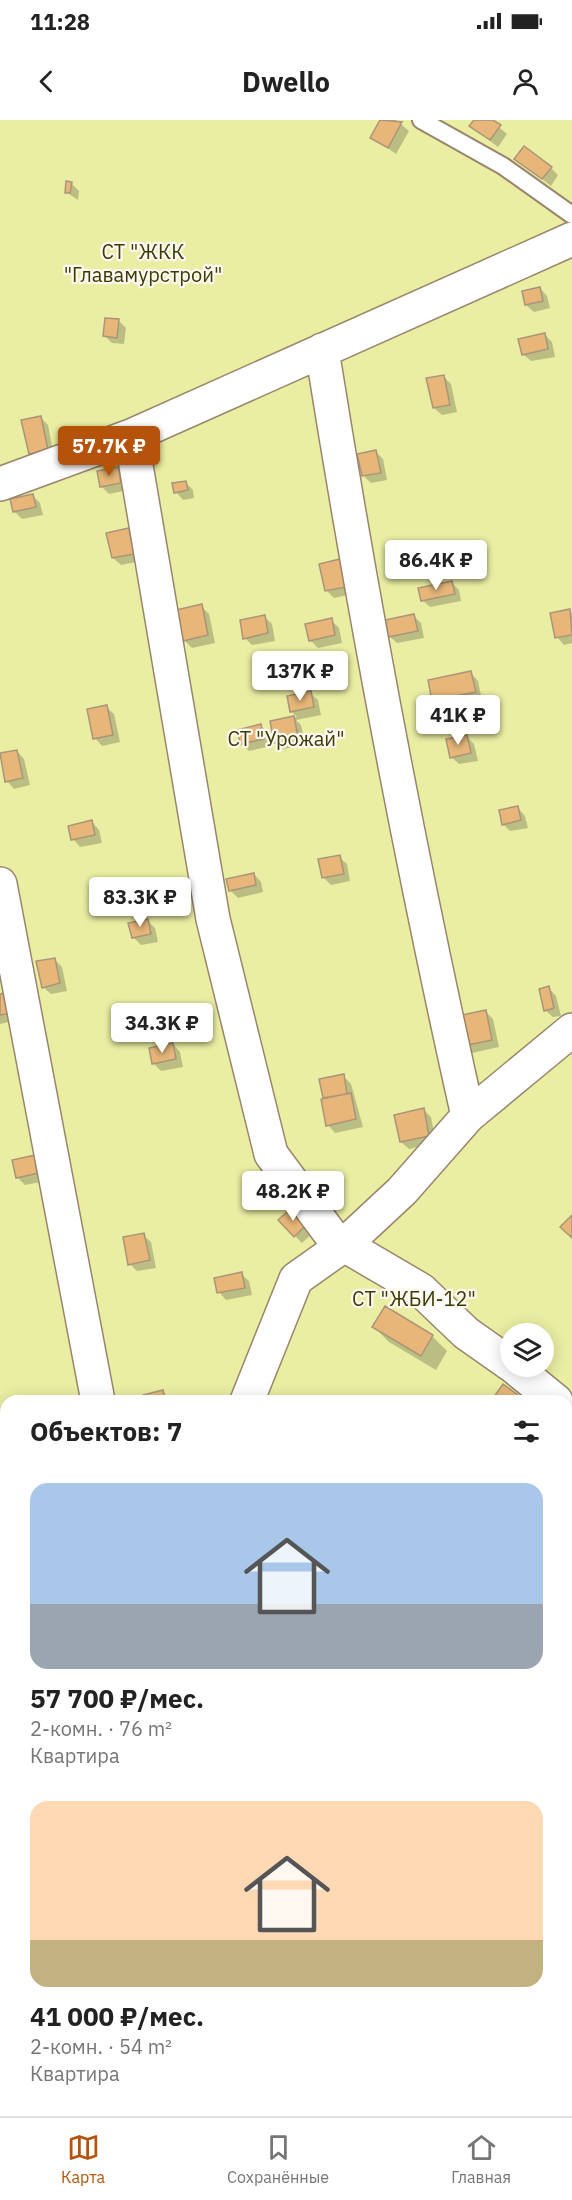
<!DOCTYPE html>
<html lang="ru">
<head>
<meta charset="utf-8">
<style>
  :root { --surface:#fff; --page:#f6f6f6; --text:#222; --muted:#767676; --line:#e0e0e0; --accent:#b45309 }
  body { margin:0; font-family:"IBM Plex Sans",sans-serif; background:var(--page); color:var(--text); height:100vh; display:flex; flex-direction:column; font-size:22px; white-space:nowrap }
  * { box-sizing:border-box; margin:0 }
  p { font-size:20px; color:var(--muted) }
  .icon { flex:none; width:33px; height:33px; fill:none; stroke:currentColor; stroke-width:2; stroke-linecap:round; stroke-linejoin:round }
  .map { position:relative; flex:1; overflow:hidden }
  .drawer { position:absolute; left:0px; top:1275px; width:573px; height:722px; display:flex; flex-direction:column; background:var(--surface); border-radius:18px 18px 0 0; box-shadow:0 3px 15px #0003 }
  .drawer>* { flex:none }
  .tools { position:absolute; left:500px; top:1203px; display:grid; gap:12px }
  .tools a { display:grid; place-items:center; width:54px; height:54px; border-radius:50%; background:var(--surface); box-shadow:0 3px 15px #0003; font-size:30px }
  .price { position:absolute; translate:-50% -51px; padding:0 14px; border-radius:6px; background:#fff; color:#222; font-size:20px; line-height:39px; filter:drop-shadow(0 2px 3px #0008) }
  .price::after { content:''; position:absolute; left:50%; top:36px; width:18px; height:14px; margin-left:-9px; background:inherit; clip-path:polygon(0 0,100% 0,50% 100%) }
  .price.current { background:var(--accent); color:#fff }
  ul { padding:0; list-style:none }
  li { display:grid; align-content:center; gap:12px; height:318px; padding:0 30px }
  li span { display:grid; place-items:center; height:186px; border-radius:18px; color:#555 }
  li>.icon { margin-inline-start:auto }
  span .icon { width:108px; height:108px; fill:#fffc; stroke-width:1 }
  li b { font-size:26px }
  h2 { display:flex; justify-content:space-between; align-items:center; height:72px; padding:0 30px; font-size:26px }
  .status { display:flex; justify-content:space-between; align-items:center; height:42px; padding:0 30px; background:var(--surface); direction:ltr }
  .status svg { height:16px; fill:currentColor }
  header { display:flex; justify-content:space-between; align-items:center; height:78px; padding:0 30px; background:var(--surface); font-size:27px; font-weight:800 }
  .tabs { display:flex; justify-content:space-around; align-items:center; height:84px; border-top:2px solid var(--line); background:var(--surface); font-size:16px; color:var(--muted) }
  .tabs a { display:grid; justify-items:center; gap:3px }
  .tabs .current { color:var(--accent) }
  .map>svg:first-child { display:block }
</style>
</head>
<body>
<div class="status"><b>11:28</b><svg viewBox="0 0 49 12"><path d="M0 12V9h3v3zM5 12V6h3v6zM10 12V3h3v9zM15 12V0h3v12zM26 1h20v11H26zM47 4h2v5h-2z"/></svg></div>
<header><svg class="icon" aria-label="back" viewBox="0 0 24 24"><path d="M15 5l-7 7 7 7"/></svg>Dwello<svg class="icon" aria-label="person" viewBox="0 0 24 24"><circle cx="12" cy="8" r="4"/><path d="M4 21q1-7 8-7t8 7"/></svg></header>
<div class="map">
<svg width="572" height="1996" viewBox="0 0 572 1996">
  <rect width="100%" height="100%" fill="#fdf9f3"/>
  <path fill="#eaeea3" fill-rule="evenodd" d="M0,0H572V1996H0ZM510,1214H543V1246H510ZM6,1281H567V1990H6Z"/>
  <path fill="#0003" d="M381,0H396L409,11L396,34L372,17Z
    M475,0H490L507,14L498,27L471,6Z
    M516,39L551,48L558,55L551,66Z
    M71,63L79,71L78,80L66,72Z
    M540,168L547,176L550,188L534,192L526,185Z
    M118,200L126,208L124,224L112,223L105,216Z
    M544,214L552,222L555,237L531,241L523,234Z
    M443,256L451,264L457,292L442,295L434,288Z
    M40,297L48,305L54,337L37,341L30,333Z
    M376,332L383,339L387,360L371,363L364,356Z
    M118,349L125,356L128,370L109,374L101,366Z
    M185,362L193,370L194,378L183,380L176,372Z
    M33,376L40,383L43,395L22,399L14,391Z
    M128,410L136,417L141,441L121,445L113,438Z
    M340,441L347,449L352,474L334,478L326,470Z
    M451,462L459,470L461,481L430,487L422,480Z
    M201,486L209,494L215,523L192,528L184,520Z
    M569,490L572,493V523L564,525L557,517Z
    M264,496L272,504L275,521L252,525L245,518Z
    M414,496L421,503L424,518L397,523L389,516Z
    M331,500L339,508L342,523L318,528L310,520Z
    M471,553L478,561L482,580L441,588L434,581Z
    M310,573L318,580L321,595L296,600L301,605L305,625L283,629L275,622L271,602L297,597L291,591Z
    M106,587L114,594L120,622L102,626L95,618Z
    M261,606L268,614L271,626L249,631L241,623Z
    M467,617L474,624L478,641L459,644L451,637Z
    M17,631L24,639L30,665L14,669L7,661Z
    M518,688L525,696L528,708L510,711L503,704Z
    M92,702L99,710L102,723L80,727L73,719Z
    M339,737L347,744L350,761L331,765L323,757Z
    M254,754L261,762L263,772L238,778L230,770Z
    M148,801L155,808L158,822L141,825L133,817Z
    M54,839L62,847L67,871L51,874L43,867Z
    M549,868L556,876L561,896L553,897L545,890Z
    M0,875L18,900L0,904Z
    M486,892L493,899L499,927L472,933L465,925Z
    M173,924L180,932L183,947L161,951L153,943Z
    M343,956L351,964L363,1007L335,1013L328,1005L321,960Z
    M424,990L431,997L436,1023L409,1029L401,1022Z
    M14,1041L51,1060L25,1065L17,1057Z
    M292,1089L314,1112L302,1123L295,1116Z
    M143,1115L151,1122L156,1148L137,1151L130,1144Z
    M241,1154L249,1161L252,1175L226,1180L219,1172Z
    M374,1207L432,1216L447,1231L436,1250L389,1222Z
    M163,1272L171,1281H146Z
    M567,1314L572,1319V1339L567,1346Z
    M0,1933L6,1938L4,1954L0,1952Z
    M308,1990H344L350,1996H311Z"/>
  <path fill="#e7b678" stroke="#aa957b" stroke-width="1.5" d="M380,0L402,2L388,28L370,18Z
    M474,0H493L501,5L490,20L469,6Z
    M524,26L552,47L542,59L514,39Z
    M66,61L72,62L70,73H65Z
    M540,167L543,181L525,185L522,171Z
    M105,198L119,199L117,218L103,216Z
    M545,213L548,229L522,235L518,219Z
    M444,255L450,285L433,288L426,258Z
    M41,296L48,330L29,334L21,300Z
    M376,330L381,353L362,356L357,334Z
    M118,347L121,363L100,367L97,351Z
    M186,361L188,370L174,373L172,363Z
    M33,374L36,387L13,392L10,379Z
    M129,408L134,434L112,438L106,413Z
    M340,439L346,467L325,471L319,444Z
    M452,461L455,474L421,481L418,468Z
    M202,484L208,515L183,521L176,490Z
    M570,489L572,515L555,518L550,493Z
    M414,494L418,511L388,517L385,500Z
    M265,495L268,513L243,519L240,500Z
    M332,498L335,515L309,521L305,504Z
    M471,551L476,572L432,581L428,560Z
    M311,571L314,587L290,592L287,576Z
    M107,585L113,615L93,619L87,589Z
    M294,596L298,617L274,623L270,601Z
    M261,604L264,619L240,624L237,610Z
    M467,615L471,633L450,638L446,619Z
    M17,630L23,658L5,662L0,633Z
    M518,686L521,700L502,705L499,690Z
    M92,700L95,715L71,720L68,706Z
    M340,735L344,754L322,758L318,739Z
    M254,753L256,765L229,771L226,759Z
    M148,799L151,814L132,818L128,803Z
    M55,838L60,863L42,868L36,841Z
    M549,866L554,888L544,891L539,869Z
    M7,872L11,893L0,895V874Z
    M486,890L492,920L463,926L457,896Z
    M173,923L176,939L152,944L149,928Z
    M344,954L347,974L323,978L319,959Z
    M351,973L356,999L326,1006L321,979Z
    M424,988L429,1016L400,1022L394,995Z
    M40,1034L44,1052L16,1058L12,1040Z
    M293,1087L308,1103L294,1117L278,1100Z
    M572,1095V1118L560,1107Z
    M144,1113L150,1140L128,1145L123,1117Z
    M242,1152L245,1168L217,1173L214,1158Z
    M385,1186L433,1215L421,1236L372,1207Z
    M503,1264L526,1281H491Z
    M163,1270L166,1281H145L143,1275Z
    M567,1733L572,1735V1757L567,1755Z
    M306,1990H344L342,1996H312L305,1993Z"/>
  <g fill="none" stroke-linecap="round" stroke-linejoin="round">
    <g stroke="#9a856c" stroke-width="20">
      <path id="service" d="M421,0L503,46L572,95"/>
    </g>
    <g stroke="#9a856c" stroke-width="36">
      <path id="minor" d="M131,316L213,799L271,1034L334,1119L421,1170L466,1213L510,1244
        M0,364L131,316L572,119
        M0,764L98,1281
        M468,996L572,910
        M513,1246L556,1281
        M247,1281L296,1159L344,1125L402,1071L468,996C411,742 363,487 322,230
        M0,1555L6,1548
        M0,1668L6,1674
        M564,1990L572,1994"/>
    </g>
    <use href="#service" stroke="#fff" stroke-width="16"/>
    <use href="#minor" stroke="#fff" stroke-width="33"/>
  </g>
  <g text-anchor="middle" dominant-baseline="central" stroke-width="4.5" stroke-linejoin="round" paint-order="stroke">
    <g font-size="20" fill="#3a3b00" stroke="#fdf9f3">
      <text x="143" y="131">СТ "ЖКК<tspan x="143" dy="23">"Главамурстрой"</tspan></text>
      <text x="286" y="618">СТ "Урожай"</text>
      <text x="414" y="1178">СТ "ЖБИ-12"</text>
    </g>
  </g>
</svg>
<div class="tools">
<a><svg class="icon" aria-label="layers" viewBox="0 0 24 24"><path d="M12 4l9 5-9 5-9-5zM3 14l9 5 9-5"/></svg></a>
</div>
<b class="price current" style="left:109px;top:357px">57.7K ₽</b>
<b class="price" style="left:436px;top:471px">86.4K ₽</b>
<b class="price" style="left:300px;top:582px">137K ₽</b>
<b class="price" style="left:458px;top:626px">41K ₽</b>
<b class="price" style="left:140px;top:808px">83.3K ₽</b>
<b class="price" style="left:162px;top:934px">34.3K ₽</b>
<b class="price" style="left:293px;top:1102px">48.2K ₽</b>
<section class="drawer">
<h2>Объектов: 7<svg class="icon" aria-label="filters" viewBox="0 0 24 24"><path d="M4 7h16M4 17h16"/><circle cx="9" cy="7" r="2"/><circle cx="15" cy="17" r="2"/></svg></h2>
<ul>
<li><span style="background:linear-gradient(#a9c7e8 65%,#9aa5b1 0)"><svg class="icon" aria-label="home" viewBox="0 0 24 24"><path d="M3 11l9-7 9 7M6 9v11h12V9"/></svg></span><div><b>57 700 ₽/мес.</b><p>2-комн. · 76 m²</p><p>Квартира</p></div></li>
<li><span style="background:linear-gradient(#ffd9b3 75%,#c2b280 0)"><svg class="icon" aria-label="home" viewBox="0 0 24 24"><path d="M3 11l9-7 9 7M6 9v11h12V9"/></svg></span><div><b>41 000 ₽/мес.</b><p>2-комн. · 54 m²</p><p>Квартира</p></div></li>
</ul>
</section>
</div>
<nav class="tabs">
<a class="current"><svg class="icon" aria-label="map" viewBox="0 0 24 24"><path d="M3 6l6-2 6 2 6-2v14l-6 2-6-2-6 2zM9 4v14M15 6v14"/></svg>Карта</a>
<a><svg class="icon" aria-label="saved" viewBox="0 0 24 24"><path d="M7 4h10v16l-5-4-5 4z"/></svg>Сохранённые</a>
<a><svg class="icon" aria-label="home" viewBox="0 0 24 24"><path d="M3 11l9-7 9 7M6 9v11h12V9"/></svg>Главная</a>
</nav>
</body>
</html>
